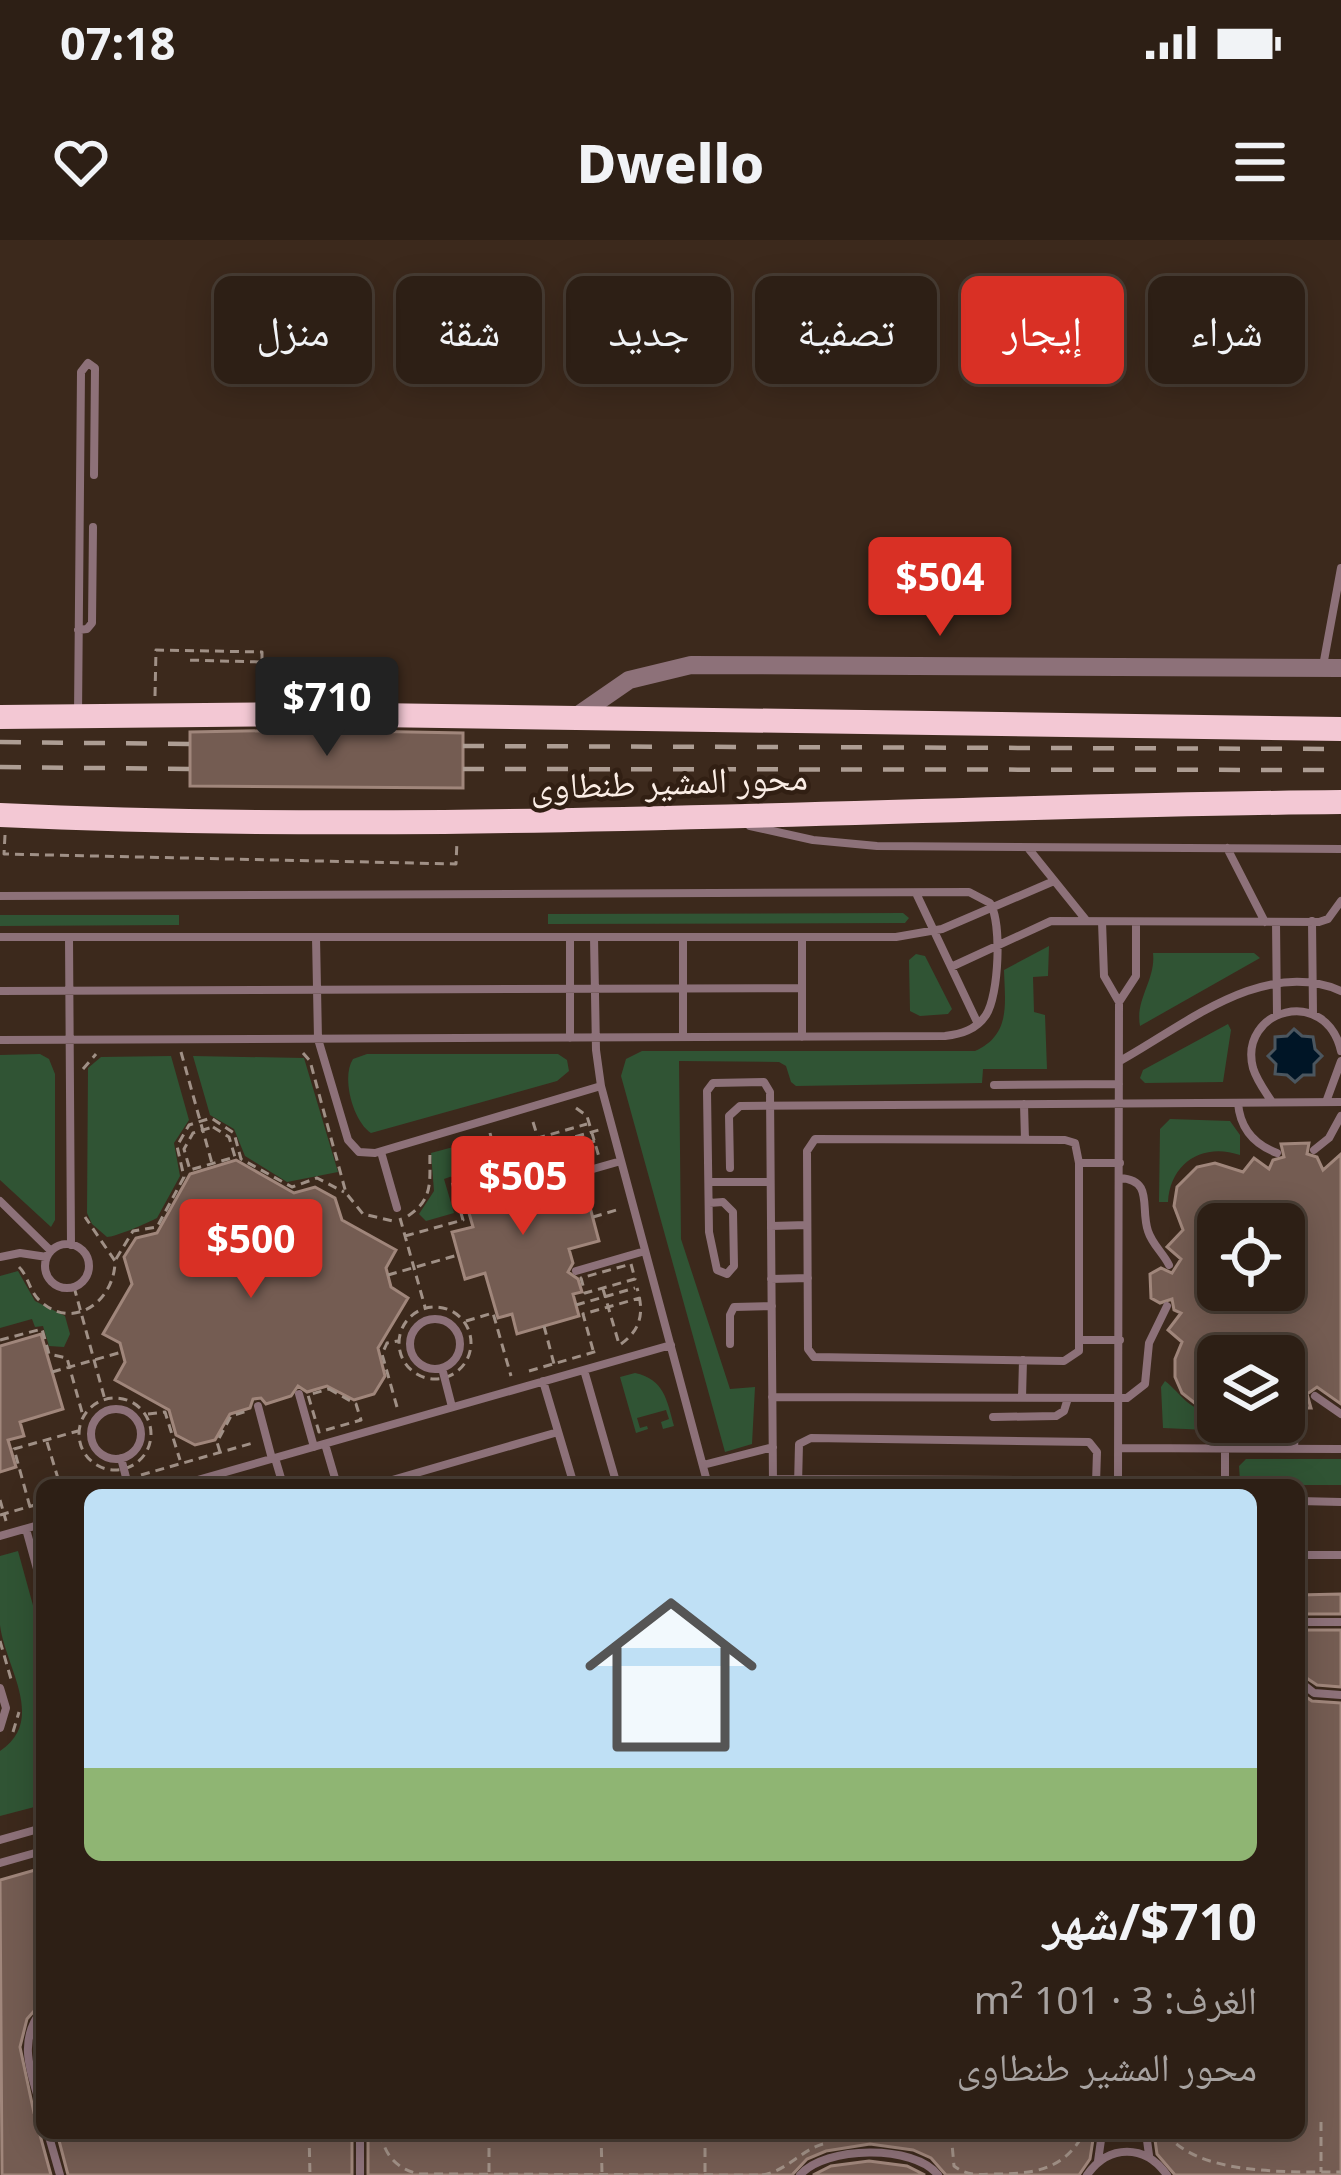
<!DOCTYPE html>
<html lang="ar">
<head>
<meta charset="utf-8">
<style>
  :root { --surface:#2d1f15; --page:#35271e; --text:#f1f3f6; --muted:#a7a2a0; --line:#483d34; --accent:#d93025 }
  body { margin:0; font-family:"Noto Sans","Noto Naskh Arabic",sans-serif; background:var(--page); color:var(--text); direction:rtl; height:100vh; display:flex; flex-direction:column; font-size:45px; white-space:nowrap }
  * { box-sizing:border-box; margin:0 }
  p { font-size:39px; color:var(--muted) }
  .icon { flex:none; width:66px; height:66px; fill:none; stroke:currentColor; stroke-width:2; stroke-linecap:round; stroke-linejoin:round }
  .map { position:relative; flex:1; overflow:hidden; direction:ltr }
  .panel { position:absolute; left:36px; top:1239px; width:1269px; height:660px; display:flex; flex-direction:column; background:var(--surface); border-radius:18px; box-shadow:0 6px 30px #0003,0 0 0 3px var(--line); direction:rtl }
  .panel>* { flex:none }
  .top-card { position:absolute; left:36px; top:36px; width:1269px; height:108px; direction:rtl; display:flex; gap:24px }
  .tools { position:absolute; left:1197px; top:963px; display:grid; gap:24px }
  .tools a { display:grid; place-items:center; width:108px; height:108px; border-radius:18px; background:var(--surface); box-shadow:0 6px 30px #0003,0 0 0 3px var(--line); font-size:60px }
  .price { position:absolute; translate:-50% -102px; padding:0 27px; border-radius:12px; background:var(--accent); color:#fff; font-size:39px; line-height:78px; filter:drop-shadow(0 3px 6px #0008) }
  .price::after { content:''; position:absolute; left:50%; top:72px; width:36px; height:27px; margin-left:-18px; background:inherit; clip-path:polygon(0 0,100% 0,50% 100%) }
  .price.current { background:#222; color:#fff }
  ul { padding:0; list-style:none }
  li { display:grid; align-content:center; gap:24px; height:636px; padding:0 48px }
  li span { display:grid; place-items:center; height:372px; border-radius:18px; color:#555 }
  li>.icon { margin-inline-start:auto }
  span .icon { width:216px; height:216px; fill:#fffc; stroke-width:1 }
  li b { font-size:51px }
  .chip { padding:0 42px; border-radius:18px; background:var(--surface); box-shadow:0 6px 30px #0003,0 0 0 3px var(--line); font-size:42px; line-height:108px }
  .chip.current { background:var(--accent); color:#fff }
  .status { display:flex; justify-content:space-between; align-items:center; height:84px; padding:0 60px; background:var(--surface); direction:ltr }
  .status svg { height:33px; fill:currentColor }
  header { display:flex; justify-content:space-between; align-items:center; height:156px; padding:0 48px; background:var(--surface); font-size:54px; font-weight:800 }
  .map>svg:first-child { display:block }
</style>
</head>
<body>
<div class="status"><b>07:18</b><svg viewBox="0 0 49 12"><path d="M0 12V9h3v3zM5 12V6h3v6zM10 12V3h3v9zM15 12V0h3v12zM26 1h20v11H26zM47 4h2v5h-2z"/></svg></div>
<header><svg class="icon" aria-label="menu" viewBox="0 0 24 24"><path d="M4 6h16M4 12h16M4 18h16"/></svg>Dwello<svg class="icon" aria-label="heart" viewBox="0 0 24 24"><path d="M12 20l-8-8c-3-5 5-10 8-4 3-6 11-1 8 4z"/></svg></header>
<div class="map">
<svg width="1341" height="1935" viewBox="0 0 1341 1935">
  <rect width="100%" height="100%" fill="#3c291c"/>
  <path fill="#305434" d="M903,673L909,678L905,683L548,684V674Z
    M0,675H179V685L0,686Z
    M1049,706L1048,736L1033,737L1034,772L1045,775L1047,829H983L982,843L796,846L791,842L786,826L779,822L679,821L681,999L730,1149L755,1147L752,1204L725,1212L621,836L626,819L642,811H975C1011,795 1005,764 1004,730Z
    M1153,713H1254L1260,718L1140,786C1135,759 1156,740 1153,713Z
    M916,714L925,716L952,769L948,774L920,776L910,771L909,720Z
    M1228,784L1231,790L1223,842L1145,843L1140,838L1143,830Z
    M40,814L49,819L55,834V980L51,987L0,940V815Z
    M367,814H558L567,820L569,831L557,841L371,893C353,881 341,837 353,819Z
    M171,816L189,880L174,903L180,936L157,978C148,983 115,997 107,997L92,984L87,973L88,828L101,817Z
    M193,816L304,818L338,932L287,942L245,916L234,889L210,875Z
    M1170,879L1230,881L1240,895V915C1203,902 1170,923 1168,962H1159L1160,889Z
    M457,906L464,932L444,939L454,973L426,981L419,974L434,951L431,913Z
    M18,1031L35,1061L65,1076L70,1094L64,1107L49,1106L43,1086L35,1087L32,1079L0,1088V1036Z
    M635,1133C664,1139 667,1160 674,1186L663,1189L661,1182L669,1179L666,1170L637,1178L640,1188L647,1186L648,1189L636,1193L620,1137Z
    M1165,1141C1183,1155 1189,1173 1218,1172V1182H1223L1208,1190L1163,1188L1161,1147Z
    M1246,1219H1341V1245H1245L1240,1241L1239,1226Z
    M18,1311L42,1398V1565L0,1576V1511C47,1480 5,1427 0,1385C0,1363 0,1339 0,1316Z"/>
  <path fill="#001526" stroke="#4b565f" stroke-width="3" d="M1294,789L1302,796L1313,797L1315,809L1322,816L1314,824V835H1303L1295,842L1287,835L1275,834L1276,824L1268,816L1275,809V797L1287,796Z"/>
  <path fill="#745c52" stroke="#a0867b" stroke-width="3" fill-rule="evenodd" d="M306,490L463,493V548L190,546V492Z
    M530,903L535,918L544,915L549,933L543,942L553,949L558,965L587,956L599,1001L569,1009L573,1023L568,1032L578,1039L582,1052L573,1054L579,1076L517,1094L512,1074L498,1078L485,1033L465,1039L452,992L473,987L459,938L472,934L468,921Z
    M1309,903L1307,914L1317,917L1323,930L1341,914V1164L1317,1147L1307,1154L1311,1168H1304L1295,1160L1284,1168V1116H1218V1169L1196,1164L1182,1153L1175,1137V1119L1182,1102L1168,1090L1181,1073L1174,1070L1172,1059L1160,1063L1151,1058L1150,1034L1161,1028L1172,1033L1181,1019L1167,1007L1183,990L1174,966L1177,947L1197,927L1215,923L1243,932L1254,918L1269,929L1273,920L1284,917L1281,904ZM1218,984H1284V1050H1218Z
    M236,920L294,953L315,947L335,958L342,980L396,1010L386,1028L391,1047L408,1058L378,1108L385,1136L374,1154L354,1160L327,1146L307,1152L298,1146L291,1156L266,1164L261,1158L253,1159L250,1168L230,1174L215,1200L195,1205L176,1195L169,1170L115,1140L125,1122L120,1103L103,1094L132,1044L124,1017L136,998L157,993L190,934Z
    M41,1094L63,1169L20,1182L24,1196L8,1200L16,1227L0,1232V1106Z
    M1341,1354V1374H1299V1355Z
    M1299,1390H1341V1447L1317,1445L1299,1433Z
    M1299,1452L1312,1461L1341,1463V1935H1175L1157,1914L1154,1893H1299Z
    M42,1628V1762L27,1779L20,1807L34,1873L42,1879L40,1895L51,1935H2L0,1640Z
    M57,1893H352V1935H68Z
    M368,1893H1094L1090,1919L1079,1935H946L931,1918L913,1910L870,1904L826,1911L807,1919L792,1935H368Z
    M869,1921L907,1926L925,1935H813L831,1926Z"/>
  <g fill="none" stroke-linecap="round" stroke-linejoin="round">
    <path stroke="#a09086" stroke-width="3" stroke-dasharray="9 6" stroke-linecap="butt" d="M155,456L156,410L262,412V422L185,420
      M5,595L4,614L456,624L457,601
      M181,812L213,927
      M303,813L310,821L346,953L363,974L393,981
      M83,829L96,814
      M576,868L587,876L599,917
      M533,882L538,898L587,884
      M213,887L229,897L235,917L190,930L184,909L193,893Z
      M490,893L495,913
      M532,909L599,890
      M549,927L545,915L595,901
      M408,976C435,958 429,939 430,912
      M593,977L620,969
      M400,978L425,1067
      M405,996L463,980L451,938L468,933L460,902
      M116,1019L133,991L157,987L184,937L177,906L189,885L211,878L234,893L241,919L292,947L317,938L344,952
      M631,1024L635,1039L585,1053L581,1038Z
      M19,1027C29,1037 29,1051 40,1061C74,1092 115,1060 115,1021L85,977
      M388,1035L458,1015
      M74,1047L105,1160
      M603,1049L619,1104
      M576,1065L635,1048
      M399 1103a36 36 0 1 1 72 0a36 36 0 1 1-72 0Z
      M466,1081L493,1073L511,1136
      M544,1086L554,1124
      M0,1100L42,1089L49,1114L67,1118L83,1176
      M621,1104C642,1089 644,1071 637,1048
      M593,1110L583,1074L640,1058
      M529,1131L601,1110
      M52,1132L122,1112
      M329,1149L356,1164L361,1180L319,1192L308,1155Z
      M79 1194a36 36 0 1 1 72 0a36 36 0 1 1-72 0Z
      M397,1167L382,1114L387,1103L398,1101
      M148,1174L165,1172L180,1220
      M47,1202L60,1245
      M220,1212L217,1202L231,1176L247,1171
      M141,1235L253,1203
      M0,1260L6,1281
      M30,1267L14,1209L78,1191
      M0,1275L42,1263
      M0,1401L11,1439
      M13,1492L19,1472
      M1321,1882V1932
      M309,1893L310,1935
      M381,1893C384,1915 397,1929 419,1934L759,1935
      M429,1893L440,1898L489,1899
      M601,1893L602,1933
      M705,1893V1933
      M951,1893L954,1926C966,1935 975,1935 991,1934C1031,1934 1063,1932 1084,1893
      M1166,1893C1197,1935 1285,1932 1341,1932
      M489,1932V1893
      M762,1935C788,1931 802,1908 827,1903V1893"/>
    <path stroke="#8d7179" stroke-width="8" d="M78,390L87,389L92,383L93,287
      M1323,426L1341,328
      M78,475L81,132L88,123L95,128L94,235
      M750,586L813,600L877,606L1341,609
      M1028,608L1086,680
      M1227,608L1265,682
      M916,653L978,784
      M0,656L969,652L990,663C1002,683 999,755 986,775C976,790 961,794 945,796L0,800
      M1312,681L1313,774
      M1102,682L1104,736L1119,762L1118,1245
      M1276,682L1277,775
      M0,697H896L942,689L1054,641
      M69,697L71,1005
      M316,697L318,799L348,900L359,912L375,913L601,846
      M570,697V798
      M594,697L596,810L601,846L708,1245
      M802,697V797
      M951,727L1051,681L1319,682L1328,679L1341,661
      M0,751L802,748
      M1119,762L1136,736V683
      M683,797V697
      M1120,821C1185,785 1264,717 1341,751
      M994,845L1119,844
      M1272,862C1265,851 1257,841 1253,828C1238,769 1326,745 1341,811
      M1326,862L1341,821
      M1238,863C1240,888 1253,904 1277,913
      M1024,864L1025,900
      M815,899L1065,900L1075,903L1079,923V1111L1064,1121L814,1117L808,1109L807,911Z
      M1314,910L1329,898L1341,876
      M381,912L397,968
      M1079,923H1120
      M730,928L729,876L740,866L1341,862
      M1120,938C1154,940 1140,968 1148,991C1152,1004 1163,1013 1169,1025
      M551,941L621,921
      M709,942H770
      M0,961L51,1011
      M709,963L723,962L733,972L734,1026L727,1034L717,1030L709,992L707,851L713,843L764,842L770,852L773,1245
      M771,986L807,985
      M45 1026a22 22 0 1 1 44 0a22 22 0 1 1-44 0Z
      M0,1017L20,1013L47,1017
      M576,1031L645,1011
      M771,1039L808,1038
      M410 1104a25 25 0 1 1 50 0a25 25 0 1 1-50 0Z
      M1081,1100H1120
      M730,1104V1075L734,1067L772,1066
      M442,1128L452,1167
      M584,1130L617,1245
      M543,1141L574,1245
      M299,1154L314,1207
      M1315,1156L1341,1174
      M772,1157L1127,1158L1145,1144L1149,1103L1167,1066
      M1022,1158L1023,1120
      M258,1166L272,1219
      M91 1194a25 25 0 1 1 50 0a25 25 0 1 1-50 0Z
      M993,1177L1056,1176L1064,1171L1068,1158
      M325,1204L337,1245
      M1119,1208L1341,1209
      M1294,1208L1296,1168
      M121,1218L128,1245
      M275,1218L283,1245
      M703,1225L773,1207
      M773,1239L1225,1241
      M1225,1244V1208L1243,1182
      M180,1245L671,1105
      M375,1245L558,1192
      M604,1245L616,1241
      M798,1245L799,1204L811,1198L1089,1202L1097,1212L1096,1243
      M1299,1261L1341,1262
      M26,1289L42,1347
      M0,1296L42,1284
      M1299,1315H1341
      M1299,1382H1341
      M1299,1441L1314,1453L1341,1455
      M0,1448L6,1468L0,1488
      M0,1600L42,1588
      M0,1623L42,1611
      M42,1770C16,1802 32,1835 42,1871
      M48,1893L60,1935
      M360,1893V1935
      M1146,1893L1149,1915
      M1098,1921L1102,1893
      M800,1935C825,1906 914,1904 938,1935
      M1087,1935C1109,1904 1145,1904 1167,1935"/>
    <path stroke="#8d7179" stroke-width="18" d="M574,478L629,440L691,425L1341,428"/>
    <path stroke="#f3c8d4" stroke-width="24" d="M0,477L306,474L1341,489
      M0,575C447,596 894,566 1341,562"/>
    <path stroke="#ad9d93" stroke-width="4.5" stroke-dasharray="21 21" stroke-linecap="butt" d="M0,502L190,504
      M463,506L1341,509
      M0,527L190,529
      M463,529L1341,530"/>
  </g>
  <g text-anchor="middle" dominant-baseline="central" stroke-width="9" stroke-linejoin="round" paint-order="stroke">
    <g font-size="36" fill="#faede5" stroke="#311f13">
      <text transform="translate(669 541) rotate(-2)">محور المشير طنطاوى</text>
    </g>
  </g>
</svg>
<div class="tools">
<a><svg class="icon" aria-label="locate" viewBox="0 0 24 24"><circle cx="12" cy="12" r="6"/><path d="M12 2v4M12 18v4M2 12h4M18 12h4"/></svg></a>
<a><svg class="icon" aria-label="layers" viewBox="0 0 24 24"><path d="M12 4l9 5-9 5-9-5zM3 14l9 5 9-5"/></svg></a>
</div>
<b class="price" style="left:940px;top:399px">$504</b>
<b class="price current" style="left:327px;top:519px">$710</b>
<b class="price" style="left:523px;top:998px">$505</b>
<b class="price" style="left:251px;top:1061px">$500</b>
<div class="top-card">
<a class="chip">شراء</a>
<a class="chip current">إيجار</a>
<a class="chip">تصفية</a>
<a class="chip">جديد</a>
<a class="chip">شقة</a>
<a class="chip">منزل</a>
</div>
<section class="panel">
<ul>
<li><span style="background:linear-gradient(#bfe0f5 75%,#8fb573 0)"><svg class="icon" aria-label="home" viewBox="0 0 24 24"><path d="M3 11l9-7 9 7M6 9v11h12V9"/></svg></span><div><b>$710/شهر</b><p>الغرف: 3 · 101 m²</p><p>محور المشير طنطاوى</p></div></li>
</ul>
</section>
</div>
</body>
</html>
